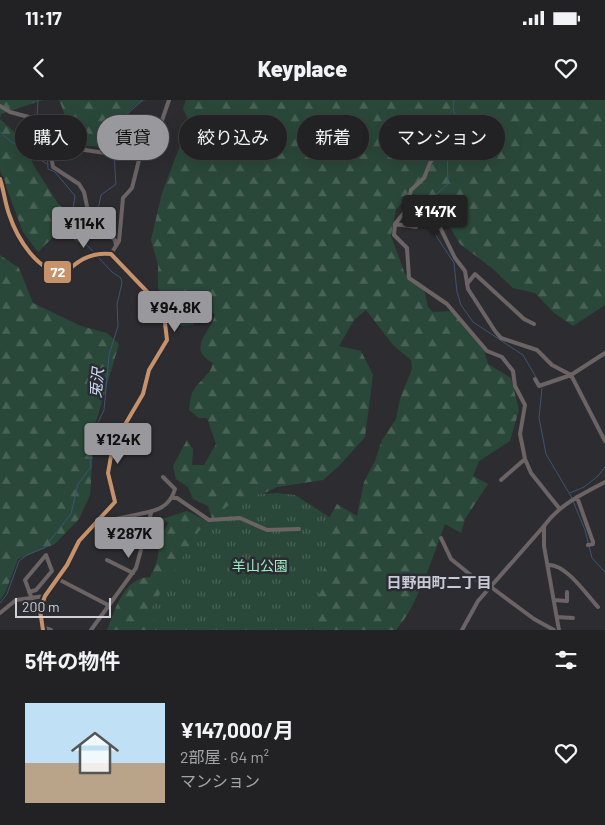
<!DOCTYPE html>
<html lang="ja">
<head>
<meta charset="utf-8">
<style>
  :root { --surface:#222225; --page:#2a2a2d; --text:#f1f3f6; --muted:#a2a4a7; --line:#3f3f42; --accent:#98989d }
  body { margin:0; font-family:Barlow,"Noto Sans JP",sans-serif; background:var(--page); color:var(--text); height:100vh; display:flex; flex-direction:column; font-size:19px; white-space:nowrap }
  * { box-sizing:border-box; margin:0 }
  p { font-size:16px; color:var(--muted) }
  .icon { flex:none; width:28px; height:28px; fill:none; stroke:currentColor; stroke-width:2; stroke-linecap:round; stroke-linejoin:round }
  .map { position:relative; height:530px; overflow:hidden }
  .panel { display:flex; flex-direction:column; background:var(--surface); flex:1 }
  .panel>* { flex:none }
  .banner { position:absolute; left:15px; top:15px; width:575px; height:45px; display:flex; gap:10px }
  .scale { position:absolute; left:15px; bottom:12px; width:96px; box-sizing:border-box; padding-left:5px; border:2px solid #d1d2d7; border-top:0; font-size:14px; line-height:18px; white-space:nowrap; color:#d1d2d7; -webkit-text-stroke:4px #2b2b33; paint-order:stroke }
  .price { position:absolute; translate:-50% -42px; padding:0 11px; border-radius:5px; background:var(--accent); color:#111; font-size:16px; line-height:32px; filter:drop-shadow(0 1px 2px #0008) }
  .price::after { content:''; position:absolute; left:50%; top:30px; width:15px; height:11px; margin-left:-8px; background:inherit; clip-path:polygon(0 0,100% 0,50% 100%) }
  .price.on { background:#222; color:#fff }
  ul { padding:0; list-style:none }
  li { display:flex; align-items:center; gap:15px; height:125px; padding:0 25px }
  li+li { border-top:1px solid var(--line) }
  li span { display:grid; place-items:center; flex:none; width:140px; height:100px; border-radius:0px; color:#555 }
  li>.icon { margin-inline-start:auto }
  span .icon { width:60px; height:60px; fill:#fffc; stroke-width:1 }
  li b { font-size:21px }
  h2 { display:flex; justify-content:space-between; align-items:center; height:60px; padding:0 25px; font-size:21px }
  .chip { padding:0 18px; border-radius:22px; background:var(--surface); box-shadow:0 5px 20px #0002,0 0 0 1px var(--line); font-size:18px; line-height:45px }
  .chip.on { background:var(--accent); color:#111 }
  .status { display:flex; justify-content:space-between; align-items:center; height:35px; padding:0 25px; background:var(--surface); direction:ltr }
  .status svg { height:14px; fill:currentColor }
  header { display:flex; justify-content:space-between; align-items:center; height:65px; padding:0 25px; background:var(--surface); font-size:22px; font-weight:800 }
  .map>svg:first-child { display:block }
</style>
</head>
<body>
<div class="status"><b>11:17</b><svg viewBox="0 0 49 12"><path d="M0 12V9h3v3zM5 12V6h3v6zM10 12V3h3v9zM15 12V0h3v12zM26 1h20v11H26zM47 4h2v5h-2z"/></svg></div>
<header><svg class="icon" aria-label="back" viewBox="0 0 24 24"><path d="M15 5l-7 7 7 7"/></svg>Keyplace<svg class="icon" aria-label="heart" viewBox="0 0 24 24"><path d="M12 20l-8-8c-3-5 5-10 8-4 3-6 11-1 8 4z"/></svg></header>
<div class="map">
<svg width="605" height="530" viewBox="0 0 605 530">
  <defs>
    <pattern id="forest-firs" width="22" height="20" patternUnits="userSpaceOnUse" patternTransform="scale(1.25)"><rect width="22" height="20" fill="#2a4839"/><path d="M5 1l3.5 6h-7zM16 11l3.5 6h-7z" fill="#486255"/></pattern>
    <pattern id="park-tufts" width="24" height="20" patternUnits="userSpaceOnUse" patternTransform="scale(1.25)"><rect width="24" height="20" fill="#2a4839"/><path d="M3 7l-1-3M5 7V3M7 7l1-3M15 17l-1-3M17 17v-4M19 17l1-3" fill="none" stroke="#486255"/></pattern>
  </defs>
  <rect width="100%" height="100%" fill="#2d2d31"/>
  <path fill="url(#forest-firs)" d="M0,0H43L1,14L0,18Z
    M59,0H146C123,9 120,26 115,48L79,45C69,33 66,15 59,0Z
    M186,0H605V205L573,226L553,212L535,193L513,188L492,168L460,144L442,114L412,93L396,109L391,136L405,174L423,185L428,207L433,212L454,211L484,250L488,264L511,278L519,310L510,341L479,361L473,376L488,384L465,419L461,433L445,424C433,455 418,506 396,530H313L305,493L328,420L337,404L357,416L364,382L375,361L382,340L396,319L400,299L412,269L411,260L393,245L366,210L354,220L339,246L361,251L373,275L365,337L340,365L323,380L277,387L212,419L208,406L193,399L188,387L176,379L173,366L187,340L193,349L192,365H204L216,344L207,318H199L189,310C190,304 190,298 192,293C197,282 211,275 213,263C185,248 212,232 215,214L205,208L201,210L193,225L183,226L177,224L179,219L166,204L158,188V165L151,140L162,93L183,38L192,26L183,9Z
    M0,19L22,39L34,66L59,105L84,121L79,143L60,130L38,152L23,132L0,70Z
    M0,155L19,168L33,203L81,226L107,233L119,244L95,325L90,395L79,419L55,444L18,459L5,493L0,500Z
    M187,411L209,422L195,455L174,530H107C116,509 123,478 150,477C159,460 161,449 156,430L158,428L164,430L169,423L162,419Z"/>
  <path fill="url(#park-tufts)" d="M276,393L295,395L334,420L312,530H155L152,507L198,432L230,404L249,395Z"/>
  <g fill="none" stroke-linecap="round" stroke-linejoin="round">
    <path stroke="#3d5375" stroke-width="1" d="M454,0L453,8L459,27L447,50L448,84L430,100V119L435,134L454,163L457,192L461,205L473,222L523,255L540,284
      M37,18L38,0
      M0,32L10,41L47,64
      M115,53L123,43L126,31L124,22L127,14L143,0
      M91,119L99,105L101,95L116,84L114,56
      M84,133L89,123
      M542,288L539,318L546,354L572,398
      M570,393L584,387L598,376L605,367
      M573,401L585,430L592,458L605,472
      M0,503L7,494L19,461L27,455L44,448L71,414L78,384L91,367L88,343L104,310L109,255L118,226L117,204L122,183L121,178L112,172L85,143L84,134L73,109L75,96L55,72L48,69L47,48L37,22"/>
    <path stroke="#6b6364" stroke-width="4" d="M0,6L10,12L55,24L61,34L78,49L140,58
      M58,30L51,56L53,67L79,84L84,92L90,120L115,140L116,145
      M445,40L430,63L424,78L411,90L407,109L395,124L394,135L407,148L409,178L447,204L487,251L502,257L513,271L515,286L525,305L520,334L525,359L531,373L559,408
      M0,79C4,91 5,103 9,114C17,138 37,172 65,174C77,160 93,152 111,154L155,200L165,223L167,240L149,270L143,294L113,345L108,373L115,402L79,441L67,465L45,496L40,510L43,530
      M395,124L416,127L418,123L422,125L437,121L455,158L465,171L468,189L495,231L501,238L537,250L552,265L571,275L605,341
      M111,154L119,141L123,98L132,88L143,44L149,36L158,32L169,0
      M467,184L475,174L524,219L534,224
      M535,279L539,286L571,275L605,253
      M501,380L525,359
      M577,397L593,442V444L588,445
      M173,398H177L209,420L240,418L267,430L299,429
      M96,423C109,420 122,418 135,415C153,411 169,410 175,389L163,377
      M441,438L451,459L488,489
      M107,460L133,473
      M548,465C565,463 587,495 598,507
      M58,479L108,505
      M491,487L534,519L554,530
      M29,492L36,490L52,471L46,455L25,480L32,499
      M554,500L567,501V492
      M0,513L16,500L45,496
      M557,517L573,518
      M42,527L51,530
      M91,530L136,468L151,413
      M462,530L478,501L544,426
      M559,530L544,446V426C560,404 581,395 605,382"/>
    <g stroke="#2b2b33" stroke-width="8">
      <path id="bus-1" d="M0,79C4,91 5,103 9,114C17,138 37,172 65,174C77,160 93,152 111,154L155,200L165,223L167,240L149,270L143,294L113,345L108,373L115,402L79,441L67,465L45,496L40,510L43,530"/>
    </g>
    <use href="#bus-1" stroke="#c7916a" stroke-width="4"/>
  </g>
  <g text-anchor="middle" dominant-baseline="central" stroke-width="5" stroke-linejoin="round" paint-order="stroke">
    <g font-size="14" fill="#9eecc1" stroke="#2b2b33">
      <text x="260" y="465">羊山公園</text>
    </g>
    <g font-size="15" font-style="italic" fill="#cfe0f9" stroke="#2b2b33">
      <text transform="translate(96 283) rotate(-84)">兎沢</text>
    </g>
    <g font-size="15" font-weight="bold" fill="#c8c9d4" stroke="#2b2b33">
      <text x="439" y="482">日野田町二丁目</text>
    </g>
  </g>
  <rect stroke="#2b2b33" stroke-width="2" x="43" y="160" width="29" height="24" rx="5" fill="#c7916a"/>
  <g font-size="14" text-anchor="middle" font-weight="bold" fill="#fff">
    <text x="58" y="177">72</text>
  </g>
</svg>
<div class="scale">200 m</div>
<b class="price on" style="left:435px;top:137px">¥147K</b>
<b class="price" style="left:84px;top:149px">¥114K</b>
<b class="price" style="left:175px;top:233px">¥94.8K</b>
<b class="price" style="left:118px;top:365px">¥124K</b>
<b class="price" style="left:129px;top:459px">¥287K</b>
<div class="banner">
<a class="chip">購入</a>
<a class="chip on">賃貸</a>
<a class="chip">絞り込み</a>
<a class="chip">新着</a>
<a class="chip">マンション</a>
</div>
</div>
<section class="panel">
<h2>5件の物件<svg class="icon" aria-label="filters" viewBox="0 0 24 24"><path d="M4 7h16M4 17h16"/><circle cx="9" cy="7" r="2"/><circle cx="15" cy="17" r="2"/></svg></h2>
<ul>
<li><span style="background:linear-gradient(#bfe0f5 60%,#b9a48a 0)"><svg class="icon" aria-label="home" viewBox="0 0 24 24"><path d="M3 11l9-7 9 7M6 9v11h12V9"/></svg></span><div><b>¥147,000/月</b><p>2部屋 · 64 m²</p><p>マンション</p></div><svg class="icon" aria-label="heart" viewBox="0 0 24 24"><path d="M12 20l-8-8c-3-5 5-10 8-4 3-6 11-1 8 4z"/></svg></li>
</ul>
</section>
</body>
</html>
